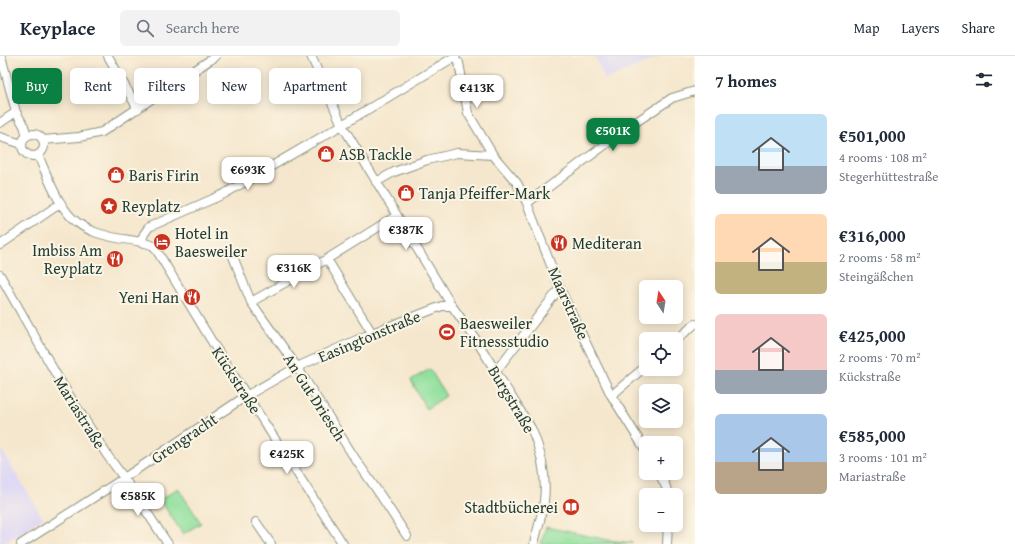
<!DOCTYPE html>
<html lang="en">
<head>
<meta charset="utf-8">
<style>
  :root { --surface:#fff; --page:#f2f2f3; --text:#1f2937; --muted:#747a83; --line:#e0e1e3; --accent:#0b8043 }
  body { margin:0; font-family:"Gentium Book Plus",serif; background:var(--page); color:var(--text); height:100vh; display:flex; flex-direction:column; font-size:15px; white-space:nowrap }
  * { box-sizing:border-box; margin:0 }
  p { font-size:13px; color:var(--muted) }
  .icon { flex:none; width:22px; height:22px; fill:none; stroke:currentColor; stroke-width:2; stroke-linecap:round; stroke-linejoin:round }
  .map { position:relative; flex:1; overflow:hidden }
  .drawer { display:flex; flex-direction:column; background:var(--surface); width:320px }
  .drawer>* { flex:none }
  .banner { position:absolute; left:12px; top:12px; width:380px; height:36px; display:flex; gap:8px }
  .needle { width:26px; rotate:348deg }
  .controls { position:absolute; left:639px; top:224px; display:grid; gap:8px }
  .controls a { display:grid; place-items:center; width:44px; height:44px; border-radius:6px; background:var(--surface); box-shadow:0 2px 10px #0003; font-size:20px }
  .price { position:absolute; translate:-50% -34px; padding:0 9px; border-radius:8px; background:#fff; color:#222; font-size:13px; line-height:26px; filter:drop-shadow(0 1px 2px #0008) }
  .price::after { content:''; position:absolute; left:50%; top:24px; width:12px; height:9px; margin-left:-6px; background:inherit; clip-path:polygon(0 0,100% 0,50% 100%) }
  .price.current { background:var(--accent); color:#fff }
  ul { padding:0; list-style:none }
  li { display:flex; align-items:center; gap:12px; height:100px; padding:0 20px }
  li span { display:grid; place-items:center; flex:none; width:112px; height:80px; border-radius:6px; color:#555 }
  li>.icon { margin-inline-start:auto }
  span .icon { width:48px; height:48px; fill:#fffc; stroke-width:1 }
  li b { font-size:17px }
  h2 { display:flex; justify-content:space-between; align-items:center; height:48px; padding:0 20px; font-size:17px }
  .tag { padding:0 14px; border-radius:6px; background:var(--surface); box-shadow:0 2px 10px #0003; font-size:14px; line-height:36px }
  .tag.current { background:var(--accent); color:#fff }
  header { display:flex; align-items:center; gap:24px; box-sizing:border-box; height:56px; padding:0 20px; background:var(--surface); border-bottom:1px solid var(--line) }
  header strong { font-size:19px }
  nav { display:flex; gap:22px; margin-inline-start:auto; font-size:14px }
  .search { width:280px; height:36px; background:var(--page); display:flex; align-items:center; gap:10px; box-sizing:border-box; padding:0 14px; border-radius:6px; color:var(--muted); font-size:15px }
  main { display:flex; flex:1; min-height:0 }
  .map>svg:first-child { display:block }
</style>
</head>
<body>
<header>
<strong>Keyplace</strong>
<div class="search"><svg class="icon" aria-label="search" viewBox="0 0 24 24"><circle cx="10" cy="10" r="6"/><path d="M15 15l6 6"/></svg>Search here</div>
<nav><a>Map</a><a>Layers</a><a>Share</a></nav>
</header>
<main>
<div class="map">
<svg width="695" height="488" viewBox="0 0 695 488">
  <rect width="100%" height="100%" fill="#fcf5e5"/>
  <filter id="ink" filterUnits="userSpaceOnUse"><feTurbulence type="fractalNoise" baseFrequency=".025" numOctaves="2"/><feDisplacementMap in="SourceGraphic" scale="8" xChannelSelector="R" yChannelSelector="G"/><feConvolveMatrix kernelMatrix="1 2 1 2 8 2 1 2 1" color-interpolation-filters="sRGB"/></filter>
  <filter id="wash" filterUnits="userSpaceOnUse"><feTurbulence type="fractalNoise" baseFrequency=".012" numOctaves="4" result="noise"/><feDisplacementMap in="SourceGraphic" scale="16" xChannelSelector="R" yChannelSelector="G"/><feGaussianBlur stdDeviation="0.9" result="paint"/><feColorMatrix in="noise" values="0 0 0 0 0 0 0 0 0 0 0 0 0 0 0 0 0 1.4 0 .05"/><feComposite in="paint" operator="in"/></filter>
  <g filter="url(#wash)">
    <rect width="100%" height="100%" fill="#f5e7cd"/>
    <path fill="#dcd5f6" d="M595,0H661L605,24Z
      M0,391L43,462L3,488H0Z"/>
    <path fill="#91e09e" stroke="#588e69" d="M430,313L446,340L426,353L411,324Z
      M178,432L201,467L183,478L160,444Z
      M546,471L608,484L633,487L541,488Z"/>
  </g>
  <g filter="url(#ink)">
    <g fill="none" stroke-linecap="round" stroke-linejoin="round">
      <g stroke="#8a9280" stroke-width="10">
        <path id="street" d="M1,0L16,56L24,70L27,80
          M108,0L138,53
          M311,0L342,69L452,250L473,279L531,372C541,394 547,421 544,445C542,460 537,474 534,488
          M459,7L468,57L493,99
          M0,67L16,56
          M22 89a11 11 0 1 1 22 0a11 11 0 1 1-22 0Z
          M0,81L22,88
          M43,84L79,81L102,76L216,0
          M38,99C47,119 59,154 78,167C88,175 100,178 112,181C125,184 141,184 154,190L214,289L343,488
          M376,126L394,116L427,104L457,97L493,99L517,127L527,147L560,233L611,339L646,395
          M527,147L633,68L672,42L695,35
          M141,187L144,178L149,171L224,138L342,69L456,0
          M0,189L61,147
          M232,198L251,246L297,311L354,401L381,440L407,480
          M327,203L372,277
          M0,219L57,320L107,399L124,422L168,488
          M251,246L327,203L396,160
          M676,284L695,268
          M496,315L560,232
          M612,339L646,310
          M659,417L666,431L668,439
          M256,466L271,488
          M21,488L124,422L246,340L297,311L372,277L442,250H452
          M667,488L668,469"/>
      </g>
      <use href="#street" stroke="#fff" stroke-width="8"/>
    </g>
  </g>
  <defs>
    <g id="shop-disc" transform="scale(0.9)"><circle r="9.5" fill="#c8321e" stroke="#fcf5e5"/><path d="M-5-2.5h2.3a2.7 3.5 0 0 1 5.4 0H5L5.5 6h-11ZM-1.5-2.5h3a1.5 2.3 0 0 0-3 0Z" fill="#fff"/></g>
    <g id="sight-disc" transform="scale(0.9)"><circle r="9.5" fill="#c8321e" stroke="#fcf5e5"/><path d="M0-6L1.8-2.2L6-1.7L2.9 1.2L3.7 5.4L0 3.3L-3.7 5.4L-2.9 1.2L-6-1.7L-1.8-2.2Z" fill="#fff"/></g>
    <g id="hotel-disc" transform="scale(0.9)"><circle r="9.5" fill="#c8321e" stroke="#fcf5e5"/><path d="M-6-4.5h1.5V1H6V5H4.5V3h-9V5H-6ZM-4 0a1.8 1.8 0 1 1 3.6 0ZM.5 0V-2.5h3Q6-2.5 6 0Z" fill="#fff"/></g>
    <g id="restaurant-disc" transform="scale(0.9)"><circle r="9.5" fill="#c8321e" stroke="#fcf5e5"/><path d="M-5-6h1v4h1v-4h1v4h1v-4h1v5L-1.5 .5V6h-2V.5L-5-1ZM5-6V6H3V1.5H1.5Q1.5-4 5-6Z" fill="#fff"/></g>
    <g id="stadium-disc" transform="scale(0.9)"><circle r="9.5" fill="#c8321e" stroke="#fcf5e5"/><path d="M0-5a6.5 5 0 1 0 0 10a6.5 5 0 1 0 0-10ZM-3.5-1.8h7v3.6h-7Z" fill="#fff"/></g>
    <g id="library-disc" transform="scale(0.9)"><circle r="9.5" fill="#c8321e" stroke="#fcf5e5"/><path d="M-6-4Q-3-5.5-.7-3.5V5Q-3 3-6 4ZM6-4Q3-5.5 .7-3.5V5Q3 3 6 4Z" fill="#fff"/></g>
  </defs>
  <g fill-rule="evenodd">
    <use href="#shop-disc" x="326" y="98"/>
    <use href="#shop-disc" x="116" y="119"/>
    <use href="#shop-disc" x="406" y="137"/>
    <use href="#sight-disc" x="109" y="150"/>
    <use href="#hotel-disc" x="162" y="186"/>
    <use href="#restaurant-disc" x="559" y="187"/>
    <use href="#restaurant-disc" x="115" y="203"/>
    <use href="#restaurant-disc" x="192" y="241"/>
    <use href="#stadium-disc" x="447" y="276"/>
    <use href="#library-disc" x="571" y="451"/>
  </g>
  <g text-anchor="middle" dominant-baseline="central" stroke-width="4" stroke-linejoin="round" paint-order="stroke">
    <g font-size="16" fill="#1f3d34" stroke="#fcf5e5" text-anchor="start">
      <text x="339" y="98">ASB Tackle</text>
      <text x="129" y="119">Baris Firin</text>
      <text x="419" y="137">Tanja Pfeiffer-Mark</text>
      <text x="122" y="150">Reyplatz</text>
      <text x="175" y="177">Hotel in<tspan x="175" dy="18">Baesweiler</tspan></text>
      <text x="572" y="187">Mediteran</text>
      <text x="102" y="194" text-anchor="end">Imbiss Am<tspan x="102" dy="18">Reyplatz</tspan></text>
      <text x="179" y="241" text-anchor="end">Yeni Han</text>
      <text x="460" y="267">Baesweiler<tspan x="460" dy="18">Fitnessstudio</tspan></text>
      <text x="558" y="451" text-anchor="end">Stadtbücherei</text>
    </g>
    <g font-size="16" fill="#1f3d34" stroke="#fcf5e5">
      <text transform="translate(569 247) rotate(66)">Maarstraße</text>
      <text transform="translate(369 280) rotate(-23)">Easingtonstraße</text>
      <text transform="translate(237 324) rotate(57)">Kückstraße</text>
      <text transform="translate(315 341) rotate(57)">An Gut Driesch</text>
      <text transform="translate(512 343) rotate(59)">Burgstraße</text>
      <text transform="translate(80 356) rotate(58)">Mariastraße</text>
      <text transform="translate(184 382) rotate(-34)">Grengracht</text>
    </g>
  </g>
</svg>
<div class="controls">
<a><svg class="needle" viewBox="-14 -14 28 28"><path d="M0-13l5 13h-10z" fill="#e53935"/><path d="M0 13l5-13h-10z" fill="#747a83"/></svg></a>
<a><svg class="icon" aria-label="locate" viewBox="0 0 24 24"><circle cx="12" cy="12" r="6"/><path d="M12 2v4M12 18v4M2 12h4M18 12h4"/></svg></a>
<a><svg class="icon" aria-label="layers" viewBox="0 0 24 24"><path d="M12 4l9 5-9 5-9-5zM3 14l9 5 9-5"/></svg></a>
<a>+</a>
<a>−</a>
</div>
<b class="price" style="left:477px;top:53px">€413K</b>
<b class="price current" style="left:613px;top:96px">€501K</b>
<b class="price" style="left:248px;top:135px">€693K</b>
<b class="price" style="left:406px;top:195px">€387K</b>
<b class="price" style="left:294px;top:233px">€316K</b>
<b class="price" style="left:287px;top:419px">€425K</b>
<b class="price" style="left:138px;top:461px">€585K</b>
<div class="banner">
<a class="tag current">Buy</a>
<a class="tag">Rent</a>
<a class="tag">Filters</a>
<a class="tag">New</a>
<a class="tag">Apartment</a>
</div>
</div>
<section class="drawer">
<h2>7 homes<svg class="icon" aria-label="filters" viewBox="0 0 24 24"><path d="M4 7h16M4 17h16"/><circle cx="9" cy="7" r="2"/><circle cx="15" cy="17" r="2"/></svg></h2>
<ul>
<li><span style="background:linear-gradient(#bfe0f5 65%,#9aa5b1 0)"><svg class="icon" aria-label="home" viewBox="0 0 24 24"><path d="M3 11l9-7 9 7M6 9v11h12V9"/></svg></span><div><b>€501,000</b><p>4 rooms · 108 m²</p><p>Stegerhüttestraße</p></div></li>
<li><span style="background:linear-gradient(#ffd9b3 60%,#c2b280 0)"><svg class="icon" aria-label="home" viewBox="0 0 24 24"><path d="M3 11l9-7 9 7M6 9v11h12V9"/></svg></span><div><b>€316,000</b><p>2 rooms · 58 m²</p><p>Steingäßchen</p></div></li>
<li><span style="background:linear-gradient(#f6c9c9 70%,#9aa5b1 0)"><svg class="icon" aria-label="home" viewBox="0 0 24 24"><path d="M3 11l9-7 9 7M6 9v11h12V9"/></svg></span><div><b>€425,000</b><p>2 rooms · 70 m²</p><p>Kückstraße</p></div></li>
<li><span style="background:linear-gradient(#a9c7e8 60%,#b9a48a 0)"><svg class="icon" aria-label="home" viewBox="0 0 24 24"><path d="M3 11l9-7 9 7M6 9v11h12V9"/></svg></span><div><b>€585,000</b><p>3 rooms · 101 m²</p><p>Mariastraße</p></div></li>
</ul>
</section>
</main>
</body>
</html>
